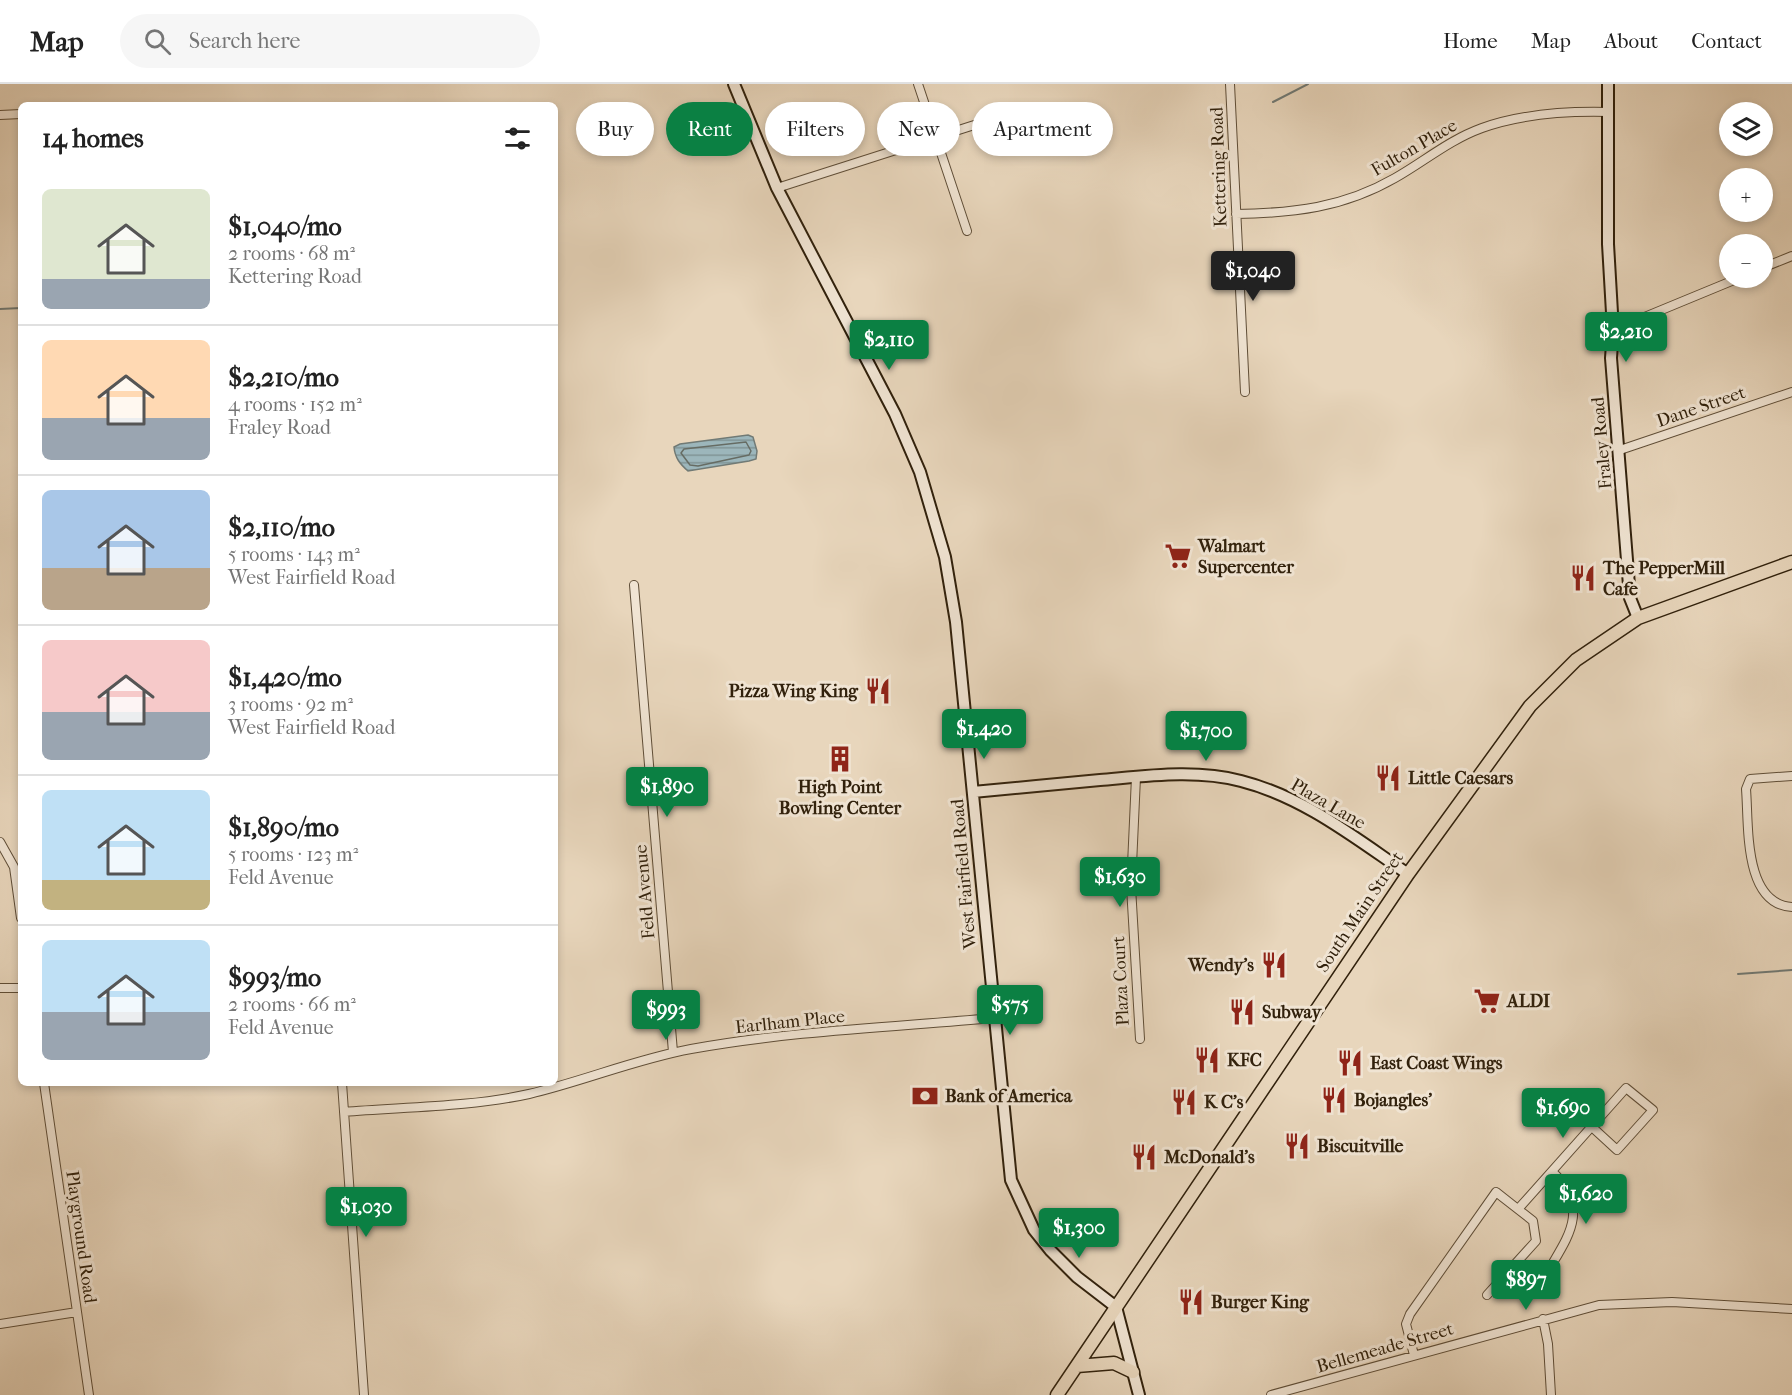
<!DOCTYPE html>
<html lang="en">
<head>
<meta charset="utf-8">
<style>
  :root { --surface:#fff; --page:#f6f6f6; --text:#222; --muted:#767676; --line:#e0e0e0; --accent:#0b8043 }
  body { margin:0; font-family:"IM FELL French Canon",serif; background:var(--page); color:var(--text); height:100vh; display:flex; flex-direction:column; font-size:22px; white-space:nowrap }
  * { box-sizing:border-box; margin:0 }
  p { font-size:20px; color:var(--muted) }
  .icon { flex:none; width:33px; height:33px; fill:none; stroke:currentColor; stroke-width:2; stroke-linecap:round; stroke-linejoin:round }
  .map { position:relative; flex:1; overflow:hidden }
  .details { position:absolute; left:18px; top:18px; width:540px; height:984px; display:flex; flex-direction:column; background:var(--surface); border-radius:9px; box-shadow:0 3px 9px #0003 }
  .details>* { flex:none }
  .hud { position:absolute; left:576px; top:18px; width:570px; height:54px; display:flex; gap:12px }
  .buttons { position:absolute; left:1719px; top:18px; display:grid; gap:12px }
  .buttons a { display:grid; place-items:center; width:54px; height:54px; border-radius:50%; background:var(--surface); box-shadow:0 3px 9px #0003; font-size:30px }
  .price { position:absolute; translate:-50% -51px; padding:0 14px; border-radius:6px; background:var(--accent); color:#fff; font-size:20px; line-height:39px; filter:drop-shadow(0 2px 3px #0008) }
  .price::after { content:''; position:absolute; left:50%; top:36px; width:18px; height:14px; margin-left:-9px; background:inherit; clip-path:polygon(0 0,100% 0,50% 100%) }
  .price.active { background:#222; color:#fff }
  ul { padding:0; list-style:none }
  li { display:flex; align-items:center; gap:18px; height:150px; padding:0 24px }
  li+li { border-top:2px solid var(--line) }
  li span { display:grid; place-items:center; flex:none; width:168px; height:120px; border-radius:9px; color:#555 }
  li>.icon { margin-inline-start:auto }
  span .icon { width:72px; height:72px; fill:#fffc; stroke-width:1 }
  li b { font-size:26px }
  h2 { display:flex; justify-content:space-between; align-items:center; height:72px; padding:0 24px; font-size:26px }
  .tag { padding:0 21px; border-radius:27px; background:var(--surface); box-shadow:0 3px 9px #0003; font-size:21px; line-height:54px }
  .tag.active { background:var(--accent); color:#fff }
  header { display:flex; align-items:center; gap:36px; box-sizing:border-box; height:84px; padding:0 30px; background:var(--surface); border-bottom:2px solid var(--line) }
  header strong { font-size:28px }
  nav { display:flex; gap:33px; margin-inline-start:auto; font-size:21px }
  .search { width:420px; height:54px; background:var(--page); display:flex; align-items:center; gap:15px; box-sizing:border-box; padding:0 21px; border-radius:33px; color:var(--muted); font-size:22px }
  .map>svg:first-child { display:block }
</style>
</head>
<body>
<header>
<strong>Map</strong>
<div class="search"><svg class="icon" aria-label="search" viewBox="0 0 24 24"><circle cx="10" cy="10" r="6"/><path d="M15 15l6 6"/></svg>Search here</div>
<nav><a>Home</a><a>Map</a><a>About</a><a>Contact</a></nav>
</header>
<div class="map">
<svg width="1792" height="1311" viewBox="0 0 1792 1311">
  <defs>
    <pattern id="water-rules" width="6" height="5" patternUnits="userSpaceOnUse" patternTransform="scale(1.5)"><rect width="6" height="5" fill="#9cb6bb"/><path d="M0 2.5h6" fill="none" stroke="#809496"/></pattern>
  </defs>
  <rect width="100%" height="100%" fill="#e8d6bc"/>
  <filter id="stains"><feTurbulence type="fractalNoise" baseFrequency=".00333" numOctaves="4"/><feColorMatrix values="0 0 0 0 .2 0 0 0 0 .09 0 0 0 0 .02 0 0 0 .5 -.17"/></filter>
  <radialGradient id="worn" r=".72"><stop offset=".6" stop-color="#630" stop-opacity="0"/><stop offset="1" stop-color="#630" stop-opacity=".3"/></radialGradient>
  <path fill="url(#water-rules)" stroke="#717a75" stroke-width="1.5" d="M748,351L753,353L757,367L756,375L749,377L688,387C680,380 675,374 674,363L680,360Z"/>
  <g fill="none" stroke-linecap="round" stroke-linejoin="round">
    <path stroke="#666c64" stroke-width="1.5" d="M746,358L751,367L749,371L698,382L690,381L681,369L684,365Z"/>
    <path stroke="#717a75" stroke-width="2" d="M1273,18L1308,0
      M0,225L21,224
      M1738,890L1792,886"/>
    <g stroke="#5f4e38" stroke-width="10">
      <path id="street" d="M918,0L967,147
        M1230,0L1245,308
        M0,31L21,30
        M777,104L1015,28
        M1236,130C1293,129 1343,124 1395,94C1425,77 1449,56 1482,44C1521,30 1567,27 1608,28
        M1762,184L1792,172
        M1613,246L1739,194
        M1620,366L1792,308
        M634,501L673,968
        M1792,692L1750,695L1746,705C1749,741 1743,820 1792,823
        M1136,693L1131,803L1140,955
        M0,758L14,783L21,834
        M0,904H21
        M44,999L89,1311
        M342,999L364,1311
        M344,1028C405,1023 470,1023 529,1010C584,997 636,975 691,965C791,947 893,943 994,934
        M1519,1124L1626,1004L1653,1026L1617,1066L1555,1009
        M1543,1196C1564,1157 1594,1128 1552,1087
        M1543,1235L1548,1260L1551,1311
        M0,1240L77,1228
        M1414,1271L1406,1240L1410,1230L1496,1108L1533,1137L1536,1157L1487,1211
        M1271,1311L1599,1221L1672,1218L1792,1225"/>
    </g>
    <g stroke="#31210c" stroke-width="14">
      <path id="secondary" d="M734,0L777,104L895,330L920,388L945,473L956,538L1011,1096L1034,1146L1050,1166L1077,1193L1116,1223L1139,1311
        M1608,0V160L1613,246L1611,274L1630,514L1638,534
        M973,708C1015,704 1058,700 1100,696C1146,692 1196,685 1241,697C1304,713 1355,754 1408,790"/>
    </g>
    <g stroke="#31210c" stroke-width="15">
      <path id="primary" d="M1077,1282L1114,1279L1133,1288
        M1057,1311L1408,790L1530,622L1576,576L1638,534L1792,478"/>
    </g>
    <use href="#street" stroke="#f0e4d3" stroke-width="8"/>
    <use href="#secondary" stroke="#f0e4d3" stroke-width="10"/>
    <use href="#primary" stroke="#e8d6bc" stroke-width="12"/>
  </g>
  <defs>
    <g id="supermarket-bare" transform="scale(2.07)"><path d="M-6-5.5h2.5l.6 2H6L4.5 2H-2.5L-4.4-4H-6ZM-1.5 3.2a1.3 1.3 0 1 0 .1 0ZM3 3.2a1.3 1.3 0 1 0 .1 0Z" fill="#8f2418" stroke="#f0e4d3" stroke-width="2.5" paint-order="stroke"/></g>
    <g id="restaurant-bare" transform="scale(2.07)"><path d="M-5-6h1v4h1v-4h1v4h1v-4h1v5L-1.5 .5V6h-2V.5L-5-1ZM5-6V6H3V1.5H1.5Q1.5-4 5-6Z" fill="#8f2418" stroke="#f0e4d3" stroke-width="2.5" paint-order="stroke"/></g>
    <g id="building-bare" transform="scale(2.07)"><path d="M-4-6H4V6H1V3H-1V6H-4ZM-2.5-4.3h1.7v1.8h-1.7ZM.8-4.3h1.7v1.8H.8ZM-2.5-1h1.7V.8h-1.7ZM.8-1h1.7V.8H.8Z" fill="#8f2418" stroke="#f0e4d3" stroke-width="2.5" paint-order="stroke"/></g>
    <g id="bank-bare" transform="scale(2.07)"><path d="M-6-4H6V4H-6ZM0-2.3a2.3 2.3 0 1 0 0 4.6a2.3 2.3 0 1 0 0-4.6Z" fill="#8f2418" stroke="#f0e4d3" stroke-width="2.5" paint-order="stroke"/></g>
  </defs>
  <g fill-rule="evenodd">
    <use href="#supermarket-bare" x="1178" y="472"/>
    <use href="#restaurant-bare" x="1583" y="494"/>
    <use href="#restaurant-bare" x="878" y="607"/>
    <use href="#building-bare" x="840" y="675"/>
    <use href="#restaurant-bare" x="1388" y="694"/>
    <use href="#restaurant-bare" x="1274" y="881"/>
    <use href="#supermarket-bare" x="1487" y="917"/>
    <use href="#restaurant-bare" x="1242" y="928"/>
    <use href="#restaurant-bare" x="1207" y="976"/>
    <use href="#restaurant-bare" x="1350" y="979"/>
    <use href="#bank-bare" x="925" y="1012"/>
    <use href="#restaurant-bare" x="1334" y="1016"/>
    <use href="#restaurant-bare" x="1184" y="1018"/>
    <use href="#restaurant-bare" x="1297" y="1062"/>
    <use href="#restaurant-bare" x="1144" y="1073"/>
    <use href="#restaurant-bare" x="1191" y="1218"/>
  </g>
  <g text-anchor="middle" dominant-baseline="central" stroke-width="6" stroke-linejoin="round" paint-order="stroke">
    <g font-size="18" fill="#31210c" stroke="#f0e4d3">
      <text transform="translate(1414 64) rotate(-30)">Fulton Place</text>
      <text transform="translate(1219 83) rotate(-92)">Kettering Road</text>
      <text transform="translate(1701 323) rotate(-19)">Dane Street</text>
      <text transform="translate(1602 359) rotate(-95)">Fraley Road</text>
      <text transform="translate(1328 720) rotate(30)">Plaza Lane</text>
      <text transform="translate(964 790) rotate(-95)">West Fairfield Road</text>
      <text transform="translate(645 808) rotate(-95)">Feld Avenue</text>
      <text transform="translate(1360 828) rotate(-56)">South Main Street</text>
      <text transform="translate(1121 897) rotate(-93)">Plaza Court</text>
      <text transform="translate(790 938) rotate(-6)">Earlham Place</text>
      <text transform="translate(81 1153) rotate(82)">Playground Road</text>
      <text transform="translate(1385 1264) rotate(-16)">Bellemeade Street</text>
    </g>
    <g font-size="18" font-weight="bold" fill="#31210c" stroke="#f0e4d3" text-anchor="start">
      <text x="1198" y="462">Walmart<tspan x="1198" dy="21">Supercenter</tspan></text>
      <text x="1603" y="484">The PepperMill<tspan x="1603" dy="21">Cafe</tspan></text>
      <text x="858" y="607" text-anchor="end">Pizza Wing King</text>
      <text x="1408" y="694">Little Caesars</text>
      <text x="840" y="703" text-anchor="middle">High Point<tspan x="840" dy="21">Bowling Center</tspan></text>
      <text x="1254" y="881" text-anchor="end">Wendy's</text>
      <text x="1507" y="917">ALDI</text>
      <text x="1262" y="928">Subway</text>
      <text x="1227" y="976">KFC</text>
      <text x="1370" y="979">East Coast Wings</text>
      <text x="945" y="1012">Bank of America</text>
      <text x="1354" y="1016">Bojangles'</text>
      <text x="1204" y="1018">K C's</text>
      <text x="1317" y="1062">Biscuitville</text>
      <text x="1164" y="1073">McDonald's</text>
      <text x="1211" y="1218">Burger King</text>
    </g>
  </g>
  <rect width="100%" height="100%" filter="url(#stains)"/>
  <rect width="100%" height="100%" fill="url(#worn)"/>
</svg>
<div class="buttons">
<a><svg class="icon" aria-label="layers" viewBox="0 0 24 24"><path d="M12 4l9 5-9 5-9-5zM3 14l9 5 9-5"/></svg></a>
<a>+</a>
<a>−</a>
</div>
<b class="price active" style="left:1253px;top:218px">$1,040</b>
<b class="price" style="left:1626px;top:279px">$2,210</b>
<b class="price" style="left:889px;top:287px">$2,110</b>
<b class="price" style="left:984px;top:676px">$1,420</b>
<b class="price" style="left:1206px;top:678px">$1,700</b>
<b class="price" style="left:667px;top:734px">$1,890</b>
<b class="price" style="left:1120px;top:824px">$1,630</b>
<b class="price" style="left:1010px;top:952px">$575</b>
<b class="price" style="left:666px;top:957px">$993</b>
<b class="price" style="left:1563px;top:1055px">$1,690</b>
<b class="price" style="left:1586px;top:1141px">$1,620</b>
<b class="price" style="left:366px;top:1154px">$1,030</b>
<b class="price" style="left:1079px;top:1175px">$1,300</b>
<b class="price" style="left:1526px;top:1227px">$897</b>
<div class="hud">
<a class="tag">Buy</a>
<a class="tag active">Rent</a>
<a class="tag">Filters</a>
<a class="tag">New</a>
<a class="tag">Apartment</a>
</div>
<section class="details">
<h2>14 homes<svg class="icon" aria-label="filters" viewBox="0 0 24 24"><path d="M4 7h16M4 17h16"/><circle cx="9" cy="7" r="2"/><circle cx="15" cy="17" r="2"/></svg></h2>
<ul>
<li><span style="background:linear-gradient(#dfe7d0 75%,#9aa5b1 0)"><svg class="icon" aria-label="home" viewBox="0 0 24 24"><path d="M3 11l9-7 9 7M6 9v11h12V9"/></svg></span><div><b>$1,040/mo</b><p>2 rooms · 68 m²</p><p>Kettering Road</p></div></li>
<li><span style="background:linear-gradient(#ffd9b3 65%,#9aa5b1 0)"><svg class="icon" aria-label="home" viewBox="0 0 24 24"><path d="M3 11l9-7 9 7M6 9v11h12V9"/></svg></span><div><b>$2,210/mo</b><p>4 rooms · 152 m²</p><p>Fraley Road</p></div></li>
<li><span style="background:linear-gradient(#a9c7e8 65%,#b9a48a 0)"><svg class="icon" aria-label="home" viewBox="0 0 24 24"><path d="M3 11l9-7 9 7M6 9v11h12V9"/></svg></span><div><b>$2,110/mo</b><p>5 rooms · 143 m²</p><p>West Fairfield Road</p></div></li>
<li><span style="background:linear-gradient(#f6c9c9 60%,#9aa5b1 0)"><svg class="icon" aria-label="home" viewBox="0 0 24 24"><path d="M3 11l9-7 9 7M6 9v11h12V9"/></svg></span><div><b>$1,420/mo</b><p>3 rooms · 92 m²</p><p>West Fairfield Road</p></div></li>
<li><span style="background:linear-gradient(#bfe0f5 75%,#c2b280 0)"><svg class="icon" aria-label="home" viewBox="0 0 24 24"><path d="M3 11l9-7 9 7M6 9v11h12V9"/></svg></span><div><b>$1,890/mo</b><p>5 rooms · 123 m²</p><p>Feld Avenue</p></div></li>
<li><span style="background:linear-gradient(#bfe0f5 60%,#9aa5b1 0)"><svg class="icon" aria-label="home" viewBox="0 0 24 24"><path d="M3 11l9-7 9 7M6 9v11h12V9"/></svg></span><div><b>$993/mo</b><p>2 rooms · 66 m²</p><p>Feld Avenue</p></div></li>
</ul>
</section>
</div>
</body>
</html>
